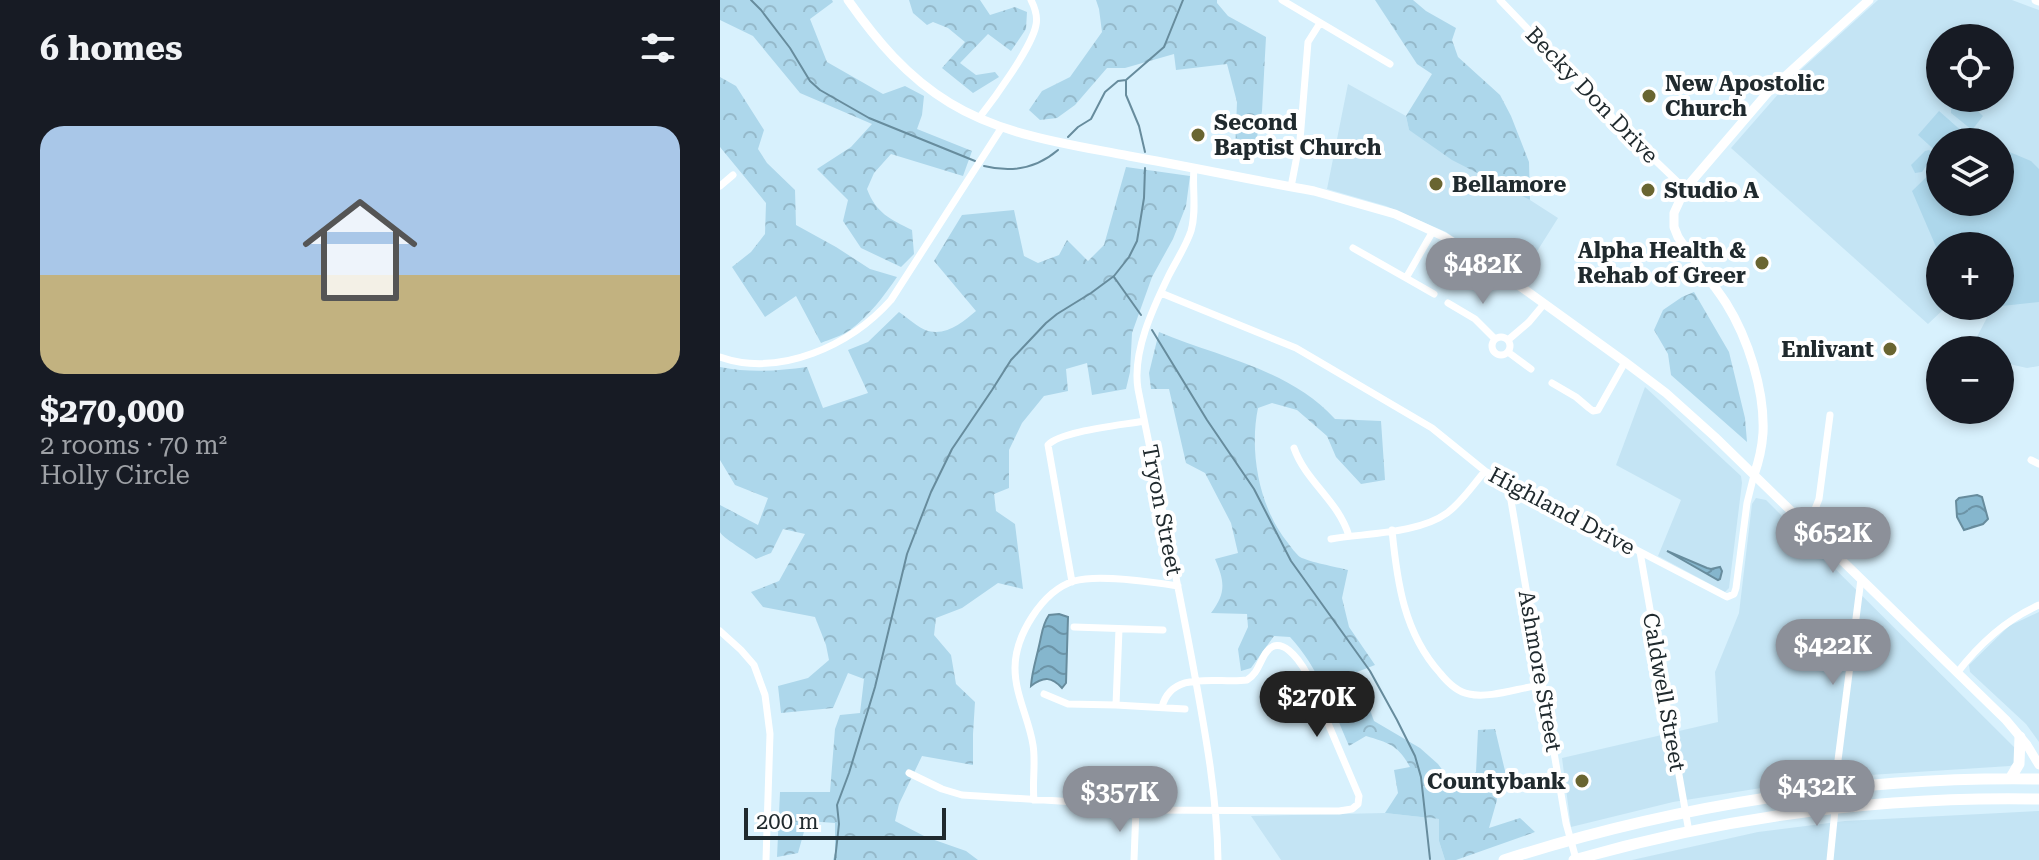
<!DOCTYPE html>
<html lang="en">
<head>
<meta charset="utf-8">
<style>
  :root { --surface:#171b24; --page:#20242c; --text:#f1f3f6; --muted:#9ea1a6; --accent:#8c9099 }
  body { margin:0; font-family:"Roboto Serif",serif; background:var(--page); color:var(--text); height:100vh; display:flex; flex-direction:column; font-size:30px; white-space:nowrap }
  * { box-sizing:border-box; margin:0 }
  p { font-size:26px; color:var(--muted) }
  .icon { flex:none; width:44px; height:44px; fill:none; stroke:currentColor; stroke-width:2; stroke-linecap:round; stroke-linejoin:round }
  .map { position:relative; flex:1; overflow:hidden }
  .panel { display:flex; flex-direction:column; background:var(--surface); width:720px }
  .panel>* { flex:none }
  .buttons { position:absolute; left:1206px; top:24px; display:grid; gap:16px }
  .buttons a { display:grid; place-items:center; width:88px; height:88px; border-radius:50%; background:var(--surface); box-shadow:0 4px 12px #0003; font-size:40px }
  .scale { position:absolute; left:24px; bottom:20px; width:202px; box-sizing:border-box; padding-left:8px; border:4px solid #202a2e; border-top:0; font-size:22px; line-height:28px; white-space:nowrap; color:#202a2e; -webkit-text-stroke:6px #fff; paint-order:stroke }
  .price { position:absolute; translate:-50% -68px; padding:0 18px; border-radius:28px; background:var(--accent); color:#fff; font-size:26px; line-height:52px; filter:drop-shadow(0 2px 4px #0008) }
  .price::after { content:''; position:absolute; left:50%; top:48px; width:24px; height:18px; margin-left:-12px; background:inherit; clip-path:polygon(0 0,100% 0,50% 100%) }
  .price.selected { background:#222; color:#fff }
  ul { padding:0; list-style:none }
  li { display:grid; align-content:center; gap:16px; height:424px; padding:0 40px }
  li span { display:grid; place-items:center; height:248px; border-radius:24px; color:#555 }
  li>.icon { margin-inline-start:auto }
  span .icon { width:144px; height:144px; fill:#fffc; stroke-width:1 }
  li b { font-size:34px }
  h2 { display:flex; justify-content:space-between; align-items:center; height:96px; padding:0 40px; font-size:34px }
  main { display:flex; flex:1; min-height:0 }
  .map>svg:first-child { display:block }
</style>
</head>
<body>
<main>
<section class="panel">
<h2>6 homes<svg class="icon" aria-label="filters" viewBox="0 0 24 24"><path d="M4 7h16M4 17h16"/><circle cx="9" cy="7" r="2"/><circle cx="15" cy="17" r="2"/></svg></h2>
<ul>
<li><span style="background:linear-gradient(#a9c7e8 60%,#c2b280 0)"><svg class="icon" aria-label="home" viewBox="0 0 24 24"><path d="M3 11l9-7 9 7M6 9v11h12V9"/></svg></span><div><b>$270,000</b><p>2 rooms · 70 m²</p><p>Holly Circle</p></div></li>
</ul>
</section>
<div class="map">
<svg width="1319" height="860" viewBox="0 0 1319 860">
  <defs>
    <pattern id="forest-crowns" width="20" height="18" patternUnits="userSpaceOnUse" patternTransform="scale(2)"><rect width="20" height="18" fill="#add7eb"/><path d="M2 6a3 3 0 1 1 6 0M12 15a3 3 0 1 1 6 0" fill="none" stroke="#95b9ca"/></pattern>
    <pattern id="water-waves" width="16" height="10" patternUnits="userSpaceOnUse" patternTransform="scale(2)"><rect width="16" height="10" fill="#85b6cd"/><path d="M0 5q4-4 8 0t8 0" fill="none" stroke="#6c94a7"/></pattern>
  </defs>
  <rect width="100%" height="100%" fill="#d8f1fd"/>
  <path fill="#c4e4f4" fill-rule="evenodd" d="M1158,0H1292L1319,10V366L1307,368L1280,362V350H1250L1270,312L1264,306H1280V246H1220V306H1227L1208,324L1011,148L1074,76ZM1220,38H1280V98H1220ZM1220,142H1280V202H1220Z
    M628,84L686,116L689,130L810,200L838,218L799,280L726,232L666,206L607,189Z
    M925,387L1021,476L1022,483L1009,588L1005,592L938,556L961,500L896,465Z
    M1036,498L1046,500L1296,749L1295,763L1290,766L1103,778L953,802L851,827L842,758L998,722L995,672L1019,613L1032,504Z
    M1319,612V742L1306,724L1250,672L1249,665L1289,626Z
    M1319,811V860H912L1038,832L1125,821Z
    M665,813L719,819V841L725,860H561L531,816Z"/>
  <path fill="url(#forest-crowns)" d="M0,0H112L113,2L90,19L107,62L163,94L185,86L204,96L202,115L197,129L252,151L243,176L171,154L154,173L147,189C156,213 170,219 192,230L194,254L181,267L141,248L123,221L128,200L97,169L131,147L152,124L80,93L33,36L0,20Z
    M189,0H260L270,15L295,7L307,12L306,29L291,51L268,34L240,63L256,75L275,72L279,77L253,93L222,68L245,42L228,28L213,22L207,25L193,13Z
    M376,0H497V3L508,16L546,37L542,111L533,158L515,154L517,102L507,64L456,70L454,54L405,68H387L355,105L337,118L320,120L309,110L322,91L350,77L382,32L379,9Z
    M655,0H693L706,11L736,28L732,40L738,57L780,95L791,116L809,162L810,200L732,160L689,130L686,116L712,74L697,64Z
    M0,77L16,86L44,130L38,149L47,163L75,190L76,225L116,247L150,269L177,277C164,296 149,316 130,330C122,336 110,339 101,343L76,296L45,317L12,267L31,252L45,234L46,203L0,147Z
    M406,167L470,176L466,206L453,239L432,277L412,333L410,372L406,389L372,395L367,363L346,369L348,391L324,396L302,423L289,450V488L274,494L276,511L295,524L303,589L278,583L242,608L216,618L214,635L231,655L236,684L255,702L253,734V765L202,756L179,804L175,821L206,837L246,851L258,860H113L115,853V823L87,821L78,853L57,857L60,792H110L115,729L120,715L140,713L144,679L128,673L113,708L61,713L58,686L88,678L109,660L106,645L95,617L43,607L31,592L59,581L85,534L63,529L51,553L36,559C29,553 1,537 0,532C0,524 0,513 0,505L38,525L48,498L15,485L0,460V367C30,373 57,371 87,367L103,408L148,393L128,350L148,342L179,312C187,317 198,328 208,331C227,336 243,322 256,311L214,261L242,215L294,210L304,256L318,263L339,255L347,240L368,261L384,245Z
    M974,292L1009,352L1025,418L1027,442L951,375L948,354L934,330L943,310L962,297Z
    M439,332C498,357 570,369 615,419L661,421L665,480L641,484L616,457L607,436L577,410L552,403L538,408C529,451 539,508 568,543C571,547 576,554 580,557C589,562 617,567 628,570L622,598L629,627L655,665L632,674L647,702L654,721L700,748L718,764L729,779H747L756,772L758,730L775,729L786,775L775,790L777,800L769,828L800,818L815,832L736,860H725L719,841V819L665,813L678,793L674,770L690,767C678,745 669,743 646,736L629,746C613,708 598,667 570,637L554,636L531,668L521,671L518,649L528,627L527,614L491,613C506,593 505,582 495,559L518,553L511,523L485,473L466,463L449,389H431L429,373Z"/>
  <path fill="#add7eb" d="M1238,98H1244L1263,116L1252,130L1231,113V106Z
    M1219,111L1245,134L1238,142H1220V155L1198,135Z
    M1280,148L1311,161L1319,169V302L1273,307L1272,306H1280V246H1220V256L1192,191L1220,164V202H1280Z
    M1209,150L1212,152L1211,159L1202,172L1195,173L1191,165L1205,151Z"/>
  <path fill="url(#water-waves)" stroke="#678c9d" stroke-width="2" d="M1257,495L1262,497L1268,519L1263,524L1244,530L1237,517L1236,501L1239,498Z
    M947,551L987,568L991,569L1000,567L1002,571L1000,579L998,580Z
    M339,614L348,617L346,683L342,688C332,677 324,676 311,686C312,671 316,660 319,646C322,634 322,625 329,615Z"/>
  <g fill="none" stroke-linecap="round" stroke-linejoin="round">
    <path stroke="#678c9d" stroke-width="2" d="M31,0L41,10L70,48L90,81L100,90L149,118L255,161
      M406,81V95L419,126L425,152
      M348,137L358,127L371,119L385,92L398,81L406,80L444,47L463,0
      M264,166C292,173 316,169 338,150
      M394,277L421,315
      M432,330L487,420L534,489L571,561L650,671L677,720L695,756L701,777L710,859
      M115,860L119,824L117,805L129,773L155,687L187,554L211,492L232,449L272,390L291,360L326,323L337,314L371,293L394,276L409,257L417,241L424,198L425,168"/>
    <path stroke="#fff" stroke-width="7" d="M562,0L670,64
      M780,0L917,143L965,189
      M259,118C274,99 312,47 316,25C318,16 315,8 311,0
      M474,168C472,189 477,210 471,231C466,246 456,261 449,275C433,308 412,352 418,389C436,479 455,569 472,660C484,726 497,792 498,860
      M0,186L13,175
      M571,187L580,140L588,42L600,23
      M633,248L686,278L713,231
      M686,278L714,294
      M441,293L576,348L712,428L765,471L1007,597L1014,594L1016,588L1027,503L1034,475
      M728,303L755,319L775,339
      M772 346a9 9 0 1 1 18 0a9 9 0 1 1-18 0Z
      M788,340L809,322L824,304
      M788,352L811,369
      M0,357C60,378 131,345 171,300L282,127
      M832,383L856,397L869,408L873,411L878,410L905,362
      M574,448C586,482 618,500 629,536
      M1311,460L1319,464
      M788,483L846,823L856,859
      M1084,524L1095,509L1099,499L1110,415
      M672,530C677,582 684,633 720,673C728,683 737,692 749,694C770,699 801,687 822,685
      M611,539C645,533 698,534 727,513C742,502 753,485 765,471
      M920,552L969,832
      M352,582L328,445C340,431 403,425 424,421
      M354,627L443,630
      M0,631L21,650L34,665L45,695L50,734L46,860
      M1237,673C1260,643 1285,620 1319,605
      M324,694L348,704L396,705L465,709
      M396,705L399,629
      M189,773L222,789L242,795L371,803L431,810L619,811L632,809L638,804L639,796L587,674C580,661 560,631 545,654C539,664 537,674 527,680C498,684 452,669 442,707
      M314,800C312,782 316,763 313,745C309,719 295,695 295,668C295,636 322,591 354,581C379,574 432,582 458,586
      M414,860L416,809
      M1110,860L1117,790L1116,776L1141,579"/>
    <path stroke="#fff" stroke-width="9" d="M128,0C156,40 187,77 230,103C284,136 348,144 409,156C471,167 532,180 594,191L675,214L723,236L797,284L905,362L946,393L995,437L1286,720L1307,745L1319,765
      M1316,0L1319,1
      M1034,475C1039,461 1042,448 1043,433C1045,391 1028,338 1006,303C991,280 973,260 958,237L954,227V213L965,189L1049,91L1149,0"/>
    <path stroke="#fff" stroke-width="11" d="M1290,779L1299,764L1300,737
      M784,860C955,805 1139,776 1319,779
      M854,860C1004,817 1163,796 1319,799"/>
  </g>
  <g fill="#696531" stroke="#fff" stroke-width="3">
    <circle cx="929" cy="96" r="8"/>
    <circle cx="478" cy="135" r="8"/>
    <circle cx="716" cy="184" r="8"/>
    <circle cx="928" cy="190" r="8"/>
    <circle cx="1042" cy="263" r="8"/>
    <circle cx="1170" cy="349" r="8"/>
    <circle cx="862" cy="781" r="8"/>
  </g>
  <g text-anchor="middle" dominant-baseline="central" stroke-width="8" stroke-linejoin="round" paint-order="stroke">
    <g font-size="22" font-weight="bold" fill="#202a2e" stroke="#fff" text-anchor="start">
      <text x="945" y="83">New Apostolic<tspan x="945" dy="25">Church</tspan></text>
      <text x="494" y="122">Second<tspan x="494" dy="25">Baptist Church</tspan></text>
      <text x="732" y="184">Bellamore</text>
      <text x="944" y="190">Studio A</text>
      <text x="1026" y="250" text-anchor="end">Alpha Health &amp;<tspan x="1026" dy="25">Rehab of Greer</tspan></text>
      <text x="1154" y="349" text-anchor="end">Enlivant</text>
      <text x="846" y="781" text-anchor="end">Countybank</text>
    </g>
    <g font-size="22" fill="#202a2e" stroke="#fff">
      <text transform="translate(872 95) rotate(46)">Becky Don Drive</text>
      <text transform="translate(442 510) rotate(79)">Tryon Street</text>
      <text transform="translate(842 511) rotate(28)">Highland Drive</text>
      <text transform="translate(820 671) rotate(80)">Ashmore Street</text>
      <text transform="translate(944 692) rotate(80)">Caldwell Street</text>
    </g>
  </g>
</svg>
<div class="buttons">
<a><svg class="icon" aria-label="locate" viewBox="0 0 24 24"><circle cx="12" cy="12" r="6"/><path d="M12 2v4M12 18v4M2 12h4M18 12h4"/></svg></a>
<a><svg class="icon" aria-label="layers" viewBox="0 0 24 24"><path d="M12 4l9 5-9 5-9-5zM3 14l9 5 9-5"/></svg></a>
<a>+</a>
<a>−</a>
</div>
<div class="scale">200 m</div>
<b class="price" style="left:763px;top:306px">$482K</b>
<b class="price" style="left:1113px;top:575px">$652K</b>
<b class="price" style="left:1113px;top:687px">$422K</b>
<b class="price selected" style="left:597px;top:739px">$270K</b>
<b class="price" style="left:1097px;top:828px">$432K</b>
<b class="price" style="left:400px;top:834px">$357K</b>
</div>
</main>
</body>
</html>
